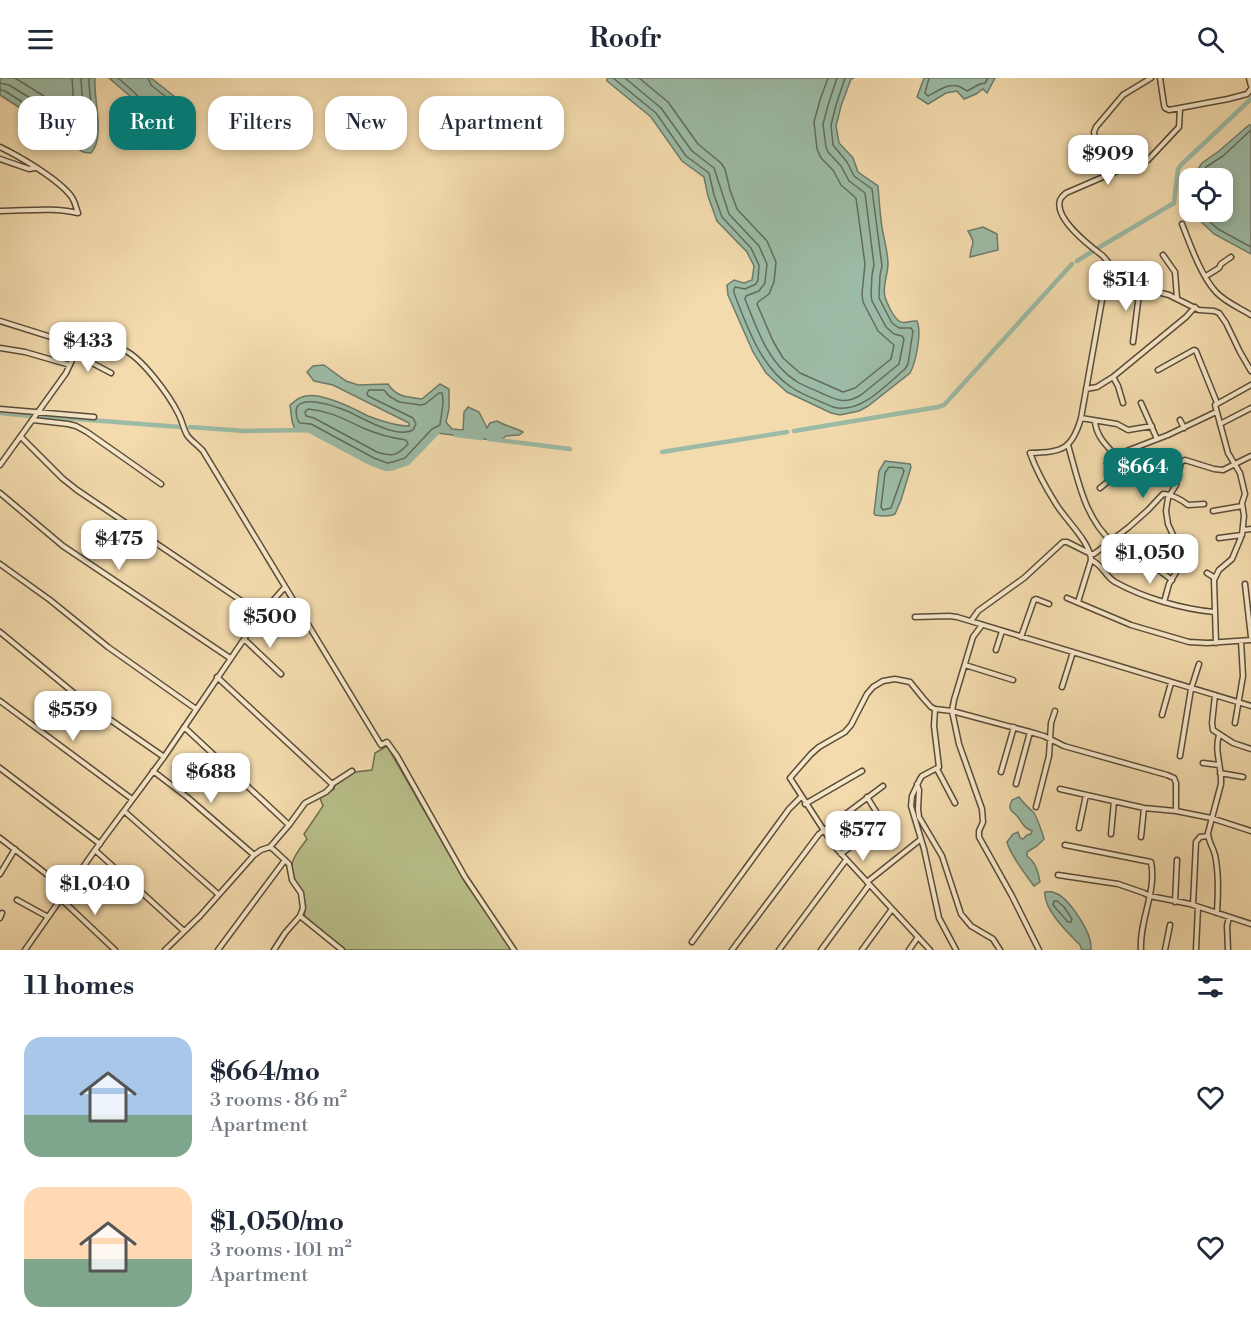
<!DOCTYPE html>
<html lang="en">
<head>
<meta charset="utf-8">
<style>
  :root { --surface:#fff; --page:#f2f2f3; --text:#1f2937; --muted:#747a83; --accent:#0f766e }
  body { margin:0; font-family:"Libre Bodoni",serif; background:var(--page); color:var(--text); height:100vh; display:flex; flex-direction:column; font-size:22px; white-space:nowrap }
  * { box-sizing:border-box; margin:0 }
  p { font-size:20px; color:var(--muted) }
  .icon { flex:none; width:33px; height:33px; fill:none; stroke:currentColor; stroke-width:2; stroke-linecap:round; stroke-linejoin:round }
  .map { position:relative; height:872px; overflow:hidden }
  .panel { display:flex; flex-direction:column; background:var(--surface); flex:1 }
  .panel>* { flex:none }
  .hud { position:absolute; left:18px; top:18px; width:600px; height:54px; display:flex; gap:12px }
  .fabs { position:absolute; left:1179px; top:90px; display:grid; gap:12px }
  .fabs a { display:grid; place-items:center; width:54px; height:54px; border-radius:12px; background:var(--surface); box-shadow:0 3px 9px #0003; font-size:30px }
  .price { position:absolute; translate:-50% -51px; padding:0 14px; border-radius:12px; background:#fff; color:#222; font-size:20px; line-height:39px; filter:drop-shadow(0 2px 3px #0008) }
  .price::after { content:''; position:absolute; left:50%; top:36px; width:18px; height:14px; margin-left:-9px; background:inherit; clip-path:polygon(0 0,100% 0,50% 100%) }
  .price.selected { background:var(--accent); color:#fff }
  ul { padding:0; list-style:none }
  li { display:flex; align-items:center; gap:18px; height:150px; padding:0 24px }
  li span { display:grid; place-items:center; flex:none; width:168px; height:120px; border-radius:18px; color:#555 }
  li>.icon { margin-inline-start:auto }
  span .icon { width:72px; height:72px; fill:#fffc; stroke-width:1 }
  li b { font-size:26px }
  h2 { display:flex; justify-content:space-between; align-items:center; height:72px; padding:0 24px; font-size:26px }
  .tag { padding:0 21px; border-radius:18px; background:var(--surface); box-shadow:0 3px 9px #0003; font-size:21px; line-height:54px }
  .tag.selected { background:var(--accent); color:#fff }
  header { display:flex; justify-content:space-between; align-items:center; height:78px; padding:0 24px; background:var(--surface); font-size:27px; font-weight:600 }
  .map>svg:first-child { display:block }
</style>
</head>
<body>
<header><svg class="icon" aria-label="menu" viewBox="0 0 24 24"><path d="M4 6h16M4 12h16M4 18h16"/></svg>Roofr<svg class="icon" aria-label="search" viewBox="0 0 24 24"><circle cx="10" cy="10" r="6"/><path d="M15 15l6 6"/></svg></header>
<div class="map">
<svg width="1251" height="872" viewBox="0 0 1251 872">
  <rect width="100%" height="100%" fill="#f3dbad"/>
  <filter id="stains"><feTurbulence type="fractalNoise" baseFrequency=".00333" numOctaves="4"/><feColorMatrix values="0 0 0 0 .2 0 0 0 0 .09 0 0 0 0 .02 0 0 0 .5 -.17"/></filter>
  <radialGradient id="worn" r=".72"><stop offset=".6" stop-color="#630" stop-opacity="0"/><stop offset="1" stop-color="#630" stop-opacity=".3"/></radialGradient>
  <path fill="#b9c08b" stroke="#706e4e" stroke-width="1.5" d="M387,668L467,807L493,843L511,872H345L341,868L305,841C304,833 305,824 303,816C302,812 298,809 296,805C285,786 297,775 307,761L304,756L323,728L320,720L334,711L335,706L355,694L372,692L375,675Z"/>
  <path fill="#9cbba6" stroke="#6d7b6b" stroke-width="1.5" d="M0,0H95C93,21 106,59 91,75C81,75 79,72 73,64L0,17Z
    M109,0H151L179,22L190,35L194,44V50L185,49L181,47L152,39L140,33L131,19Z
    M607,0H854L851,1L841,28L836,48L839,65L853,80L858,94L878,108C879,121 880,136 882,149C884,162 888,174 888,186C888,197 882,208 885,219C887,225 893,239 899,243C905,247 910,242 917,243C922,254 916,284 910,295L868,328L859,333L840,337L831,335L787,314L766,295L753,274L728,217L727,207L734,202L744,205L752,202L754,188L747,174L717,143L708,118L704,99L682,83L651,39L607,3Z
    M924,0H995L987,15L983,11L976,16L964,21L957,13L946,15L928,26L917,19Z
    M1249,47H1251V176L1214,156L1191,134H1222V100H1192L1202,85L1219,73Z
    M983,149L997,156L998,172L970,179C971,164 977,168 968,153Z
    M324,287L346,303L358,307L388,306C396,319 407,319 422,321L440,306L449,311V331L446,344L452,351L463,352L464,334L468,329L479,334L487,350L490,345L497,343C505,348 514,349 523,354L519,357L506,358L500,363L437,355C429,363 416,380 407,385C372,408 331,347 295,352L292,343L290,327C294,324 298,320 302,319C318,312 353,330 368,338C381,343 395,348 409,348V345L333,307L314,303L307,294L313,288Z
    M885,383L910,386L911,389L901,422L895,436C889,439 881,438 875,437L874,435L879,393Z
    M1019,719C1023,725 1028,729 1033,734C1036,736 1043,757 1044,761L1037,768L1027,774V778C1036,785 1038,793 1040,804L1034,808C1026,797 1010,777 1007,764L1013,756L1018,754L1020,760L1023,761L1027,757L1031,756L1032,753C1024,750 1023,746 1018,739C1012,732 1007,733 1012,722Z
    M1045,814C1049,814 1051,813 1055,815C1068,819 1087,849 1090,862C1091,865 1091,869 1091,872H1082L1080,867C1068,855 1043,831 1045,814Z"/>
  <g fill="none" stroke-linecap="round" stroke-linejoin="round">
    <path stroke="#626c5c" stroke-width="1.5" d="M15,0L71,35L74,32L72,0
      M118,0L135,15L145,28L154,33L180,40H182L183,36L175,26L151,7L148,0
      M613,0L656,35L686,78L709,95L714,117L722,139L751,170L759,187L758,202L756,206L745,211L735,209L734,211V215C747,248 760,288 791,309C802,317 820,323 833,329C860,337 886,307 905,291L908,286L913,253L911,250H899L892,245L879,220L880,197L882,188L872,111L854,98L847,84L833,67L831,47L836,27L845,0
      M625,0L661,30L692,73L714,90L729,136L759,168L767,186L765,205L759,213L746,218L745,221C757,251 768,285 796,303C803,308 813,311 821,315C837,322 844,327 861,317L899,286L904,261L902,258L894,256L886,249L872,223L871,217L872,197L874,187L865,115L849,103L841,88L828,74L826,69L823,46L829,24L837,0
      M639,0L668,24L698,66L721,85L725,91L730,112L737,131L767,163L776,184L774,204L769,216L758,224L757,226L773,263L783,280L800,295L843,314L855,310L891,281L894,267L878,253L863,224L862,216L865,186L856,120L841,107L833,92L821,80L817,71L814,44L820,22L828,0
      M929,0L925,15L928,18C937,14 947,5 958,8C961,9 964,11 967,13L980,6L985,5L988,0
      M0,5L9,7L82,52L84,49L81,0
      M0,12L5,13C28,28 51,42 74,57C80,61 81,66 88,69C99,56 88,18 89,0
      M1199,100L1206,89L1223,78L1251,52
      M1199,134L1218,151L1251,169
      M369,312H384L389,318L399,324L421,327L425,326L439,315H442C445,325 441,336 440,347L432,351L405,380L393,384L387,385L374,380L311,346L300,345L298,343C297,340 295,333 297,329C304,317 337,329 347,333C363,340 396,361 413,352L416,346L413,340L368,318L367,315Z
      M308,331C330,333 344,341 363,350C377,356 391,360 406,362L408,366C397,378 392,379 377,374L314,340L306,338L305,334Z
      M889,389L902,390L904,393L891,430L883,432L881,429L885,395Z
      M1054,823H1057L1064,829L1072,841L1071,844H1068L1053,827Z"/>
    <path stroke="#9cbba6" stroke-width="4.5" d="M1098,170L1174,125L1178,91L1181,87L1251,21
      M1077,183L1093,173
      M0,335L30,338
      M38,338L180,349
      M190,349L245,353L308,352L372,386L386,391L394,390L408,385L437,355
      M794,353L938,329L944,327L1072,186
      M456,357L481,360
      M489,361L570,371
      M662,374L787,354"/>
    <g stroke="#5a4c39" stroke-width="7">
      <path id="street" d="M1160,0L1164,27L1165,30L1169,32L1228,21L1247,16L1251,11
        M1249,0L1251,8
        M1180,31L1179,49L1148,82L1139,87L1124,90L1066,115C1064,117 1061,119 1060,122C1054,141 1090,168 1103,178L1108,184L1110,191H1114L1131,207L1169,217L1199,232L1214,233L1219,235L1226,245L1240,274L1251,293
        M0,69C19,78 58,101 71,118C75,123 76,130 78,135
        M0,81L29,91L35,90
        M1106,97L1095,60L1094,54L1096,49L1123,17L1151,0
        M0,133C26,133 52,129 78,135
        M1182,146C1190,166 1201,198 1216,214C1225,224 1240,230 1251,237
        M1163,177L1175,194L1177,220
        M1206,198L1219,190L1221,186L1231,179
        M1122,199L1135,193
        M0,243L67,264L79,271
        M1133,264L1138,224L1142,210
        M0,270L25,274L70,287
        M79,271C89,267 97,272 106,272C113,273 118,269 124,272C142,280 169,317 178,335C182,342 183,350 187,357C191,363 198,367 203,373L381,667L387,664L397,678L465,799L514,872
        M75,276L111,295
        M1158,292L1194,272L1196,273L1217,325
        M1113,299L1118,308L1123,325
        M1086,311L1097,309L1113,299L1186,239L1195,229
        M1141,325L1157,361
        M0,331L94,339
        M1081,340L1117,346L1128,352L1152,348
        M33,342L68,346L76,348L87,354L161,406
        M1180,342L1184,350
        M1095,343C1096,358 1106,367 1115,377
        M1220,346L1251,330
        M21,359L62,400L77,412L261,536
        M1068,367C1078,401 1084,439 1112,464C1120,471 1132,475 1141,480C1152,487 1162,494 1172,502
        M0,387L66,295L75,276L79,271
        M1150,387L1173,380L1181,384
        M1100,410L1116,397L1107,385L1111,379L1168,357L1216,334
        M0,415L63,468L230,580
        M1213,433L1242,428
        M1243,452L1251,451
        M1219,460L1242,457
        M1178,467L1191,461
        M1091,482C1102,486 1105,498 1115,504C1144,520 1182,531 1214,534
        M1145,482L1175,459
        M0,486L50,522L108,569L196,631
        M1207,495L1215,500
        M1245,506L1251,559
        M1067,520L1131,547L1189,564L1207,565L1251,562
        M1078,524L1091,482C1091,465 1065,441 1056,426C1046,410 1036,392 1030,375C1062,374 1072,372 1081,340L1107,194L1110,191
        M1164,524L1169,506L1184,481L1168,446L1166,433L1168,420L1176,407L1181,384L1185,382L1214,391L1223,392L1251,378
        M915,539L949,538L957,539L1251,628
        M971,543L978,533L1024,500L1063,464H1067L1091,476H1094L1129,449L1148,432L1163,416C1171,416 1182,422 1188,427L1204,426
        M982,547L973,559L954,622L952,633L959,666L982,731L983,744L979,753V759L1012,818L1039,872
        M0,554L86,625L164,679
        M1021,559L1034,522L1036,521L1049,526
        M244,561L281,596
        M1216,565L1214,502L1219,492L1232,481L1242,457L1244,438L1242,425L1245,416L1240,395L1228,375L1215,327L1251,307
        M996,572L1002,553
        M965,587L1013,602
        M217,599L332,706
        M1062,609L1073,574
        M1215,617L1212,645L1213,652L1233,665L1251,671
        M0,623L132,721
        M935,631L934,648L939,689L922,698L920,701L912,718L911,728L924,771L939,840L956,872
        M1162,637L1171,605
        M1235,645L1243,598L1241,563
        M184,649L289,747
        M1180,678L1191,611L1199,586
        M1203,685L1219,687
        M0,690L100,766
        M937,691L955,725
        M153,693L187,719L254,777
        M1001,694L1014,649
        M1220,695L1243,699
        M917,706L919,712L918,731L919,739L942,778L961,836L971,848L993,861L1000,872
        M1016,706L1030,654
        M1060,711L1144,730L1176,733L1211,740L1251,753
        M805,726L862,693
        M1036,729L1049,678L1051,645L1055,633
        M124,733L218,816
        M1079,750L1086,717
        M1111,756L1114,723
        M1141,759L1144,730
        M0,760L67,812
        M1065,767L1151,784C1157,814 1139,842 1141,872
        M270,769L274,772L289,786L292,802L301,815L303,830L300,838L342,872
        M95,772L184,853
        M841,776L881,746L882,743L867,719
        M0,796L15,771
        M1058,797L1118,806L1144,815L1150,818L1190,826L1251,846
        M867,804L921,761
        M61,821L115,872
        M17,822L48,839
        M1175,824L1177,782
        M1193,827L1196,764L1200,759L1208,758
        M1217,835C1218,816 1219,796 1215,777C1213,769 1208,763 1208,755L1221,706C1222,689 1214,673 1219,657
        M0,840L2,835
        M692,864L789,731L801,719
        M25,872L95,772L164,679L261,536L285,509
        M165,872L200,838L254,777L261,772L270,769L289,747L305,725L326,714L331,709L332,706L352,693
        M218,872L285,782
        M274,872L285,855L300,838
        M732,872L819,756L883,708
        M779,872L846,782
        M821,872L869,807
        M862,872L892,831
        M909,872L918,859
        M930,872L834,768L790,700L811,676L819,669L845,654L851,647L867,616L873,609L883,603L895,601L910,604L923,620L931,629L935,631L952,633L1030,654L1044,658L1064,668L1167,697L1174,700L1176,705V733
        M1165,872L1170,847
        M1196,872L1198,829
        M1228,872L1227,848L1229,839"/>
    </g>
    <use href="#street" stroke="#f7e8ca" stroke-width="4"/>
  </g>
  <rect width="100%" height="100%" filter="url(#stains)"/>
  <rect width="100%" height="100%" fill="url(#worn)"/>
</svg>
<div class="fabs">
<a><svg class="icon" aria-label="locate" viewBox="0 0 24 24"><circle cx="12" cy="12" r="6"/><path d="M12 2v4M12 18v4M2 12h4M18 12h4"/></svg></a>
</div>
<b class="price" style="left:1108px;top:108px">$909</b>
<b class="price" style="left:1126px;top:234px">$514</b>
<b class="price" style="left:88px;top:295px">$433</b>
<b class="price selected" style="left:1143px;top:421px">$664</b>
<b class="price" style="left:119px;top:493px">$475</b>
<b class="price" style="left:1150px;top:507px">$1,050</b>
<b class="price" style="left:270px;top:571px">$500</b>
<b class="price" style="left:73px;top:664px">$559</b>
<b class="price" style="left:211px;top:726px">$688</b>
<b class="price" style="left:863px;top:784px">$577</b>
<b class="price" style="left:95px;top:838px">$1,040</b>
<div class="hud">
<a class="tag">Buy</a>
<a class="tag selected">Rent</a>
<a class="tag">Filters</a>
<a class="tag">New</a>
<a class="tag">Apartment</a>
</div>
</div>
<section class="panel">
<h2>11 homes<svg class="icon" aria-label="filters" viewBox="0 0 24 24"><path d="M4 7h16M4 17h16"/><circle cx="9" cy="7" r="2"/><circle cx="15" cy="17" r="2"/></svg></h2>
<ul>
<li><span style="background:linear-gradient(#a9c7e8 65%,#7fa58c 0)"><svg class="icon" aria-label="home" viewBox="0 0 24 24"><path d="M3 11l9-7 9 7M6 9v11h12V9"/></svg></span><div><b>$664/mo</b><p>3 rooms · 86 m²</p><p>Apartment</p></div><svg class="icon" aria-label="heart" viewBox="0 0 24 24"><path d="M12 20l-8-8c-3-5 5-10 8-4 3-6 11-1 8 4z"/></svg></li>
<li><span style="background:linear-gradient(#ffd9b3 60%,#7fa58c 0)"><svg class="icon" aria-label="home" viewBox="0 0 24 24"><path d="M3 11l9-7 9 7M6 9v11h12V9"/></svg></span><div><b>$1,050/mo</b><p>3 rooms · 101 m²</p><p>Apartment</p></div><svg class="icon" aria-label="heart" viewBox="0 0 24 24"><path d="M12 20l-8-8c-3-5 5-10 8-4 3-6 11-1 8 4z"/></svg></li>
</ul>
</section>
</body>
</html>
